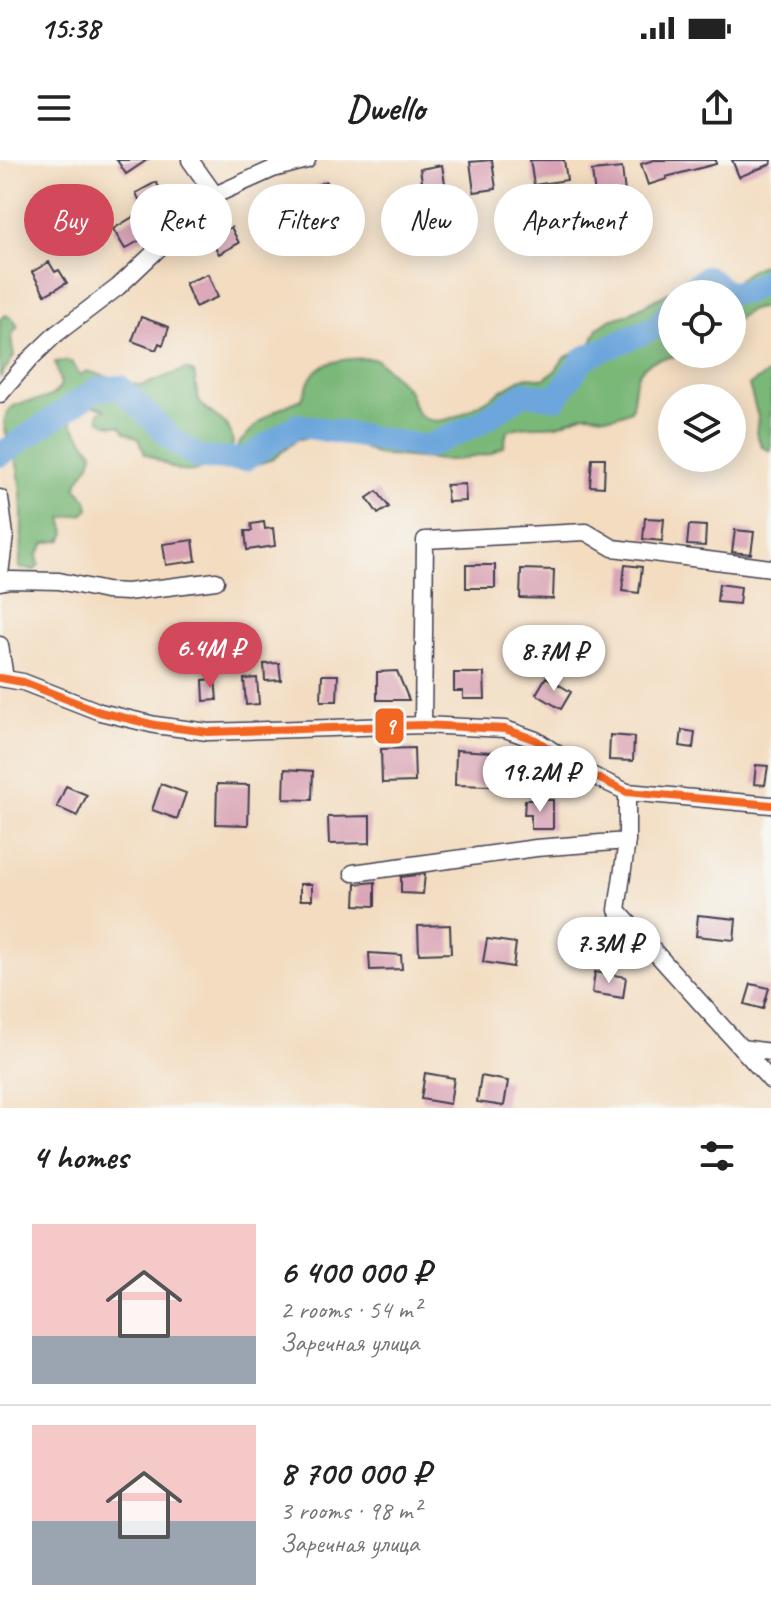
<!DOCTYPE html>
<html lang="en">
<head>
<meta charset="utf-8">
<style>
  :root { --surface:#fff; --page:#f2f2f2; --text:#222; --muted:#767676; --line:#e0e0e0; --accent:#d1495b }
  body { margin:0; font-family:Caveat,sans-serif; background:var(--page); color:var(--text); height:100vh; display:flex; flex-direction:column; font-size:30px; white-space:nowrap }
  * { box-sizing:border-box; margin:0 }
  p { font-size:26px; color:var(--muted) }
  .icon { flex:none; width:44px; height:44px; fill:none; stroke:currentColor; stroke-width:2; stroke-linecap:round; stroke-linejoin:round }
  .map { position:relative; height:948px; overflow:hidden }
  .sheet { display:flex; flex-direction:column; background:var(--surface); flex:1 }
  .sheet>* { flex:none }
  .hud { position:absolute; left:24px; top:24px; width:724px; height:72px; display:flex; gap:16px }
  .controls { position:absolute; left:658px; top:120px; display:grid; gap:16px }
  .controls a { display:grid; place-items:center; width:88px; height:88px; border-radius:50%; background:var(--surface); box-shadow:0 4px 20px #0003; font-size:40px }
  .price { position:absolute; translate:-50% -68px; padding:0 18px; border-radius:28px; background:#fff; color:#222; font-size:26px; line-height:52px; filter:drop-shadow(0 2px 4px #0008) }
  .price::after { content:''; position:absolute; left:50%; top:48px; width:24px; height:18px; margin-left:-12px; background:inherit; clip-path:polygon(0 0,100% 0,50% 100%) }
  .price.active { background:var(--accent); color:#fff }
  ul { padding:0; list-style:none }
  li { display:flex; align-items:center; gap:24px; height:200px; padding:0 32px }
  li+li { border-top:2px solid var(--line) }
  li span { display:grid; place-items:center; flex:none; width:224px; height:160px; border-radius:0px; color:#555 }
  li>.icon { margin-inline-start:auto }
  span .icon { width:96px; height:96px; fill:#fffc; stroke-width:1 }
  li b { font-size:34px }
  h2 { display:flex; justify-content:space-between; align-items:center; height:96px; padding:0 32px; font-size:34px }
  .pill { padding:0 28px; border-radius:36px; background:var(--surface); box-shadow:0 4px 20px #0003; font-size:28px; line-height:72px }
  .pill.active { background:var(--accent); color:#fff }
  .status { display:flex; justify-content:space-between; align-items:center; height:56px; padding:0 40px; background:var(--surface); direction:ltr }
  .status svg { height:22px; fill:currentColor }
  header { display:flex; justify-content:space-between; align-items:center; height:104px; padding:0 32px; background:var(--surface); font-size:36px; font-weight:800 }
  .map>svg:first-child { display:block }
</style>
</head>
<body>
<div class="status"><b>15:38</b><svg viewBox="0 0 49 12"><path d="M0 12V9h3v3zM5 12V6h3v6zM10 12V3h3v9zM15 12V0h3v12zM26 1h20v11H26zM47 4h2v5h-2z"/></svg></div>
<header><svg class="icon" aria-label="menu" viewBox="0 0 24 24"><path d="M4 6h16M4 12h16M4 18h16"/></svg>Dwello<svg class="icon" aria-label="share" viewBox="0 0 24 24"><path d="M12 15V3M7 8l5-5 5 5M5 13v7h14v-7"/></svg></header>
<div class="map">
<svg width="771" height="948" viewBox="0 0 771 948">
  <rect width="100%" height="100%" fill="#f6f6f2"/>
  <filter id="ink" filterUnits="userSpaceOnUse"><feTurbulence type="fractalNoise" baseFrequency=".0125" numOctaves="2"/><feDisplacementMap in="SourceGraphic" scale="16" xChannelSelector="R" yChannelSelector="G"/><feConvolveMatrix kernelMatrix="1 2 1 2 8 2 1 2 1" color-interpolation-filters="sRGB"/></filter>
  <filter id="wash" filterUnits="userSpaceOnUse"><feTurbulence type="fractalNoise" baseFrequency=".006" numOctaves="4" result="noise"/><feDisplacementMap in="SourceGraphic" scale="32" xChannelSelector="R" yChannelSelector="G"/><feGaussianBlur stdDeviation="1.8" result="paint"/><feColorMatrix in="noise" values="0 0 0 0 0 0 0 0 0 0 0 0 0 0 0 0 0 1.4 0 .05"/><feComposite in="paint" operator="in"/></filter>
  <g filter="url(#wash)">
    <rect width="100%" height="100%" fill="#f3dcbf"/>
    <path fill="#7ab878" stroke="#4e6d5a" stroke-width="2" d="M771,102V148C754,147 743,151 732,165C732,155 730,139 731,133C733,117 757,106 771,102Z
      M693,120L706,128L704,134H672V194H689C670,198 645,196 637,218C634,227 634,240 631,250C610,260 609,256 588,254C578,254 567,263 557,265C538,268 526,263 507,271L504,286L490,294L457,300H442L376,294L347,280L315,277L298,279L273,299L258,304L242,301L238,285C261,258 269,252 302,239C306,230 309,216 317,210C332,198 359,198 376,199C385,207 401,221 408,230C414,240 411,249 423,257C449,274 499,228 524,218C530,216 536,218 543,219L555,211L564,198L591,184L598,168L610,160L626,155Z
      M6,155L13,159L18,167C8,176 12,183 14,196L0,217V159Z
      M63,201L71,202L80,215L87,211L141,226L186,209L194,213C197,222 195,237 201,244C216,261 230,257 233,284C221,299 201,317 179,310C171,308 156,298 145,294L139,279L125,272L121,266L106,264L99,260V252L105,249C91,243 80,245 71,257L72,265L93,292C93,306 79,314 76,328L87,340L89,348L84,354L62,358L66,373L62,380L45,383L37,396L39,404L35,410L19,408C23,377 24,327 15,297C12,285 1,269 6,256C15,232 48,250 61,225L55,202Z
      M771,212V291L762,287L756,273L758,257L749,225Z"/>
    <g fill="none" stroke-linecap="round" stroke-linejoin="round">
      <path stroke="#6ca6dc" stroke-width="24" d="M683,134L707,117L727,133L745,132L771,118
        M0,295L97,229L120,227L171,278L199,298L246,299L297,265L426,287L478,264L525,233L556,238L584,198L658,166L672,148"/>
    </g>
    <g id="blocks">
      <path fill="#daa4b6" d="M117,0H147L126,14Z
        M492,0L496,29L474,32L470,2Z
        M530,0H564L567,20L534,25Z
        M654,0H716V4L666,17L667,19L648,25L641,4Z
        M732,0H771V4L739,17Z
        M442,5L448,42L426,45L420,9Z
        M622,8L626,41L596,44L592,11Z
        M326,21L338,49L272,82L261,56L315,36L312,27Z
        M156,22L169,44L159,50L167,64L125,89L113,69L144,50L136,33Z
        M231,67L239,83L219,94L210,78Z
        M49,102L55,112L59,110L67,123L45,135L32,112Z
        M208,114L218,137L195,147L185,123Z
        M141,157L169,167L163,185L159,183L156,190L132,181Z
        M592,298H605L604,327L590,326Z
        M465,324L466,341L448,342L446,325Z
        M377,331L389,347L378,354L367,338Z
        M645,358L664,359L662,381L643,379Z
        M264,362L265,369L273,368L275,386L247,390L245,371H252L251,364Z
        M689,365L706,366L705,386L687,385Z
        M735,370L754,372L751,394L732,392Z
        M193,380L196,401L166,405L163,384Z
        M466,405H495V428H466Z
        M625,405L642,407L639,433L622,431Z
        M521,409L554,410L553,439L520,438Z
        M719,424L741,427L739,444L717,442Z
        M279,503L281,520L265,521L264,504Z
        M397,511L409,540H377V512Z
        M454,513H484L485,539H463V531H454Z
        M322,515H338L337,541H321Z
        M546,517L571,532L561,549L536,534Z
        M257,518L259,544L246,545L244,519Z
        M215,519L217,540L204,541L203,520Z
        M682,570L695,572L693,588L680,586Z
        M610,575L634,577L633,601L609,600Z
        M414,588L415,622L382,623L381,589Z
        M456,590L491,592L490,626L455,625Z
        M756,605L768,606L765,625L754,624Z
        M285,609L313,611L312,640L284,639Z
        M161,624L186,633L177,659L152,650Z
        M217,624L249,625L248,665L216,664Z
        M66,626L87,635L77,656L57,647Z
        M525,640H553V669H531V655H524Z
        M370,656V683L329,684L328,657Z
        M425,714L423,734L401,733V717Z
        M375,722V746L355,745L356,724Z
        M300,724H312V740H300Z
        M698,755L736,759L734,780L696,776Z
        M450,765L451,793L419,794L418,766Z
        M487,779L516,783L513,807L483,802Z
        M369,793L401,795L402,809L370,810Z
        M595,812L626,817L623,838L592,833Z
        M751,824L769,828L763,849L745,844Z
        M425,913L454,918L450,944L421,939Z
        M481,916L508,921L504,946L477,942Z"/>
    </g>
  </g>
  <g filter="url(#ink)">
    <use href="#blocks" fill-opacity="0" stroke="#413e4f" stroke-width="2"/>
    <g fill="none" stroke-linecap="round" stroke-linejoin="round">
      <g stroke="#413e4f" stroke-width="19">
        <path id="minor" d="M190,0L215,35
          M0,234L30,199L56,174L118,127L215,35L273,9L307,0
          M0,338L5,375L0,414
          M0,422L10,420L59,421L106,431L127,432L216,421
          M0,485L5,519
          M0,518L23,522L100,552L155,565L208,572L423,565L505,569L536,580L585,612L627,632L771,645
          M423,565L425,380L586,372L613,388L771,408
          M627,632V681L617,750L771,921
          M353,713L536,688L627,681
          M741,888L771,892"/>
      </g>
      <use href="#minor" stroke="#fff" stroke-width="16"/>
      <g stroke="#f6f6f2" stroke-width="14">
        <path id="bus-1" d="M0,518L23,522L100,552L155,565L208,572L423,565L505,569L536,580L585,612L627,632L771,645"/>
      </g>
      <use href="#bus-1" stroke="#f26522" stroke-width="8"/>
    </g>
  </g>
  <rect stroke="#f6f6f2" stroke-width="3" x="374" y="547" width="31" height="38" rx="8" fill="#f26522"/>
  <g font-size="22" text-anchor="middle" font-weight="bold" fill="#fff">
    <text x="390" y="574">9</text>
  </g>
</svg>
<div class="controls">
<a><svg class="icon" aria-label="locate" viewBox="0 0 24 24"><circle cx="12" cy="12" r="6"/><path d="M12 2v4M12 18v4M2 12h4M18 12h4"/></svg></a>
<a><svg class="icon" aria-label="layers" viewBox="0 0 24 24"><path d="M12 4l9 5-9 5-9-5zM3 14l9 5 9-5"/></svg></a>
</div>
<b class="price active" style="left:210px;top:530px">6.4M ₽</b>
<b class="price" style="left:554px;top:533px">8.7M ₽</b>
<b class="price" style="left:540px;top:654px">19.2M ₽</b>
<b class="price" style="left:609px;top:825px">7.3M ₽</b>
<div class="hud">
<a class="pill active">Buy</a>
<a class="pill">Rent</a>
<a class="pill">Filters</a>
<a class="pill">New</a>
<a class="pill">Apartment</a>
</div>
</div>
<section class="sheet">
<h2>4 homes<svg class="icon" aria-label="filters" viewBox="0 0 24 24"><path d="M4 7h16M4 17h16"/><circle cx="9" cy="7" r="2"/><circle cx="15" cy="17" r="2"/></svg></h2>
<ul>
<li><span style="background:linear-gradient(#f6c9c9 70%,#9aa5b1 0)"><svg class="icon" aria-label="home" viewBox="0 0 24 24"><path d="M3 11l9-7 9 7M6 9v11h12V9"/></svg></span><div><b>6 400 000 ₽</b><p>2 rooms · 54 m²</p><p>Заречная улица</p></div></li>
<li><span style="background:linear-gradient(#f6c9c9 60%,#9aa5b1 0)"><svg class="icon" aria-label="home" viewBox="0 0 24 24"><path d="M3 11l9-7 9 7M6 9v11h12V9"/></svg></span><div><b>8 700 000 ₽</b><p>3 rooms · 98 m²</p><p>Заречная улица</p></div></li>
</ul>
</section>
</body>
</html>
